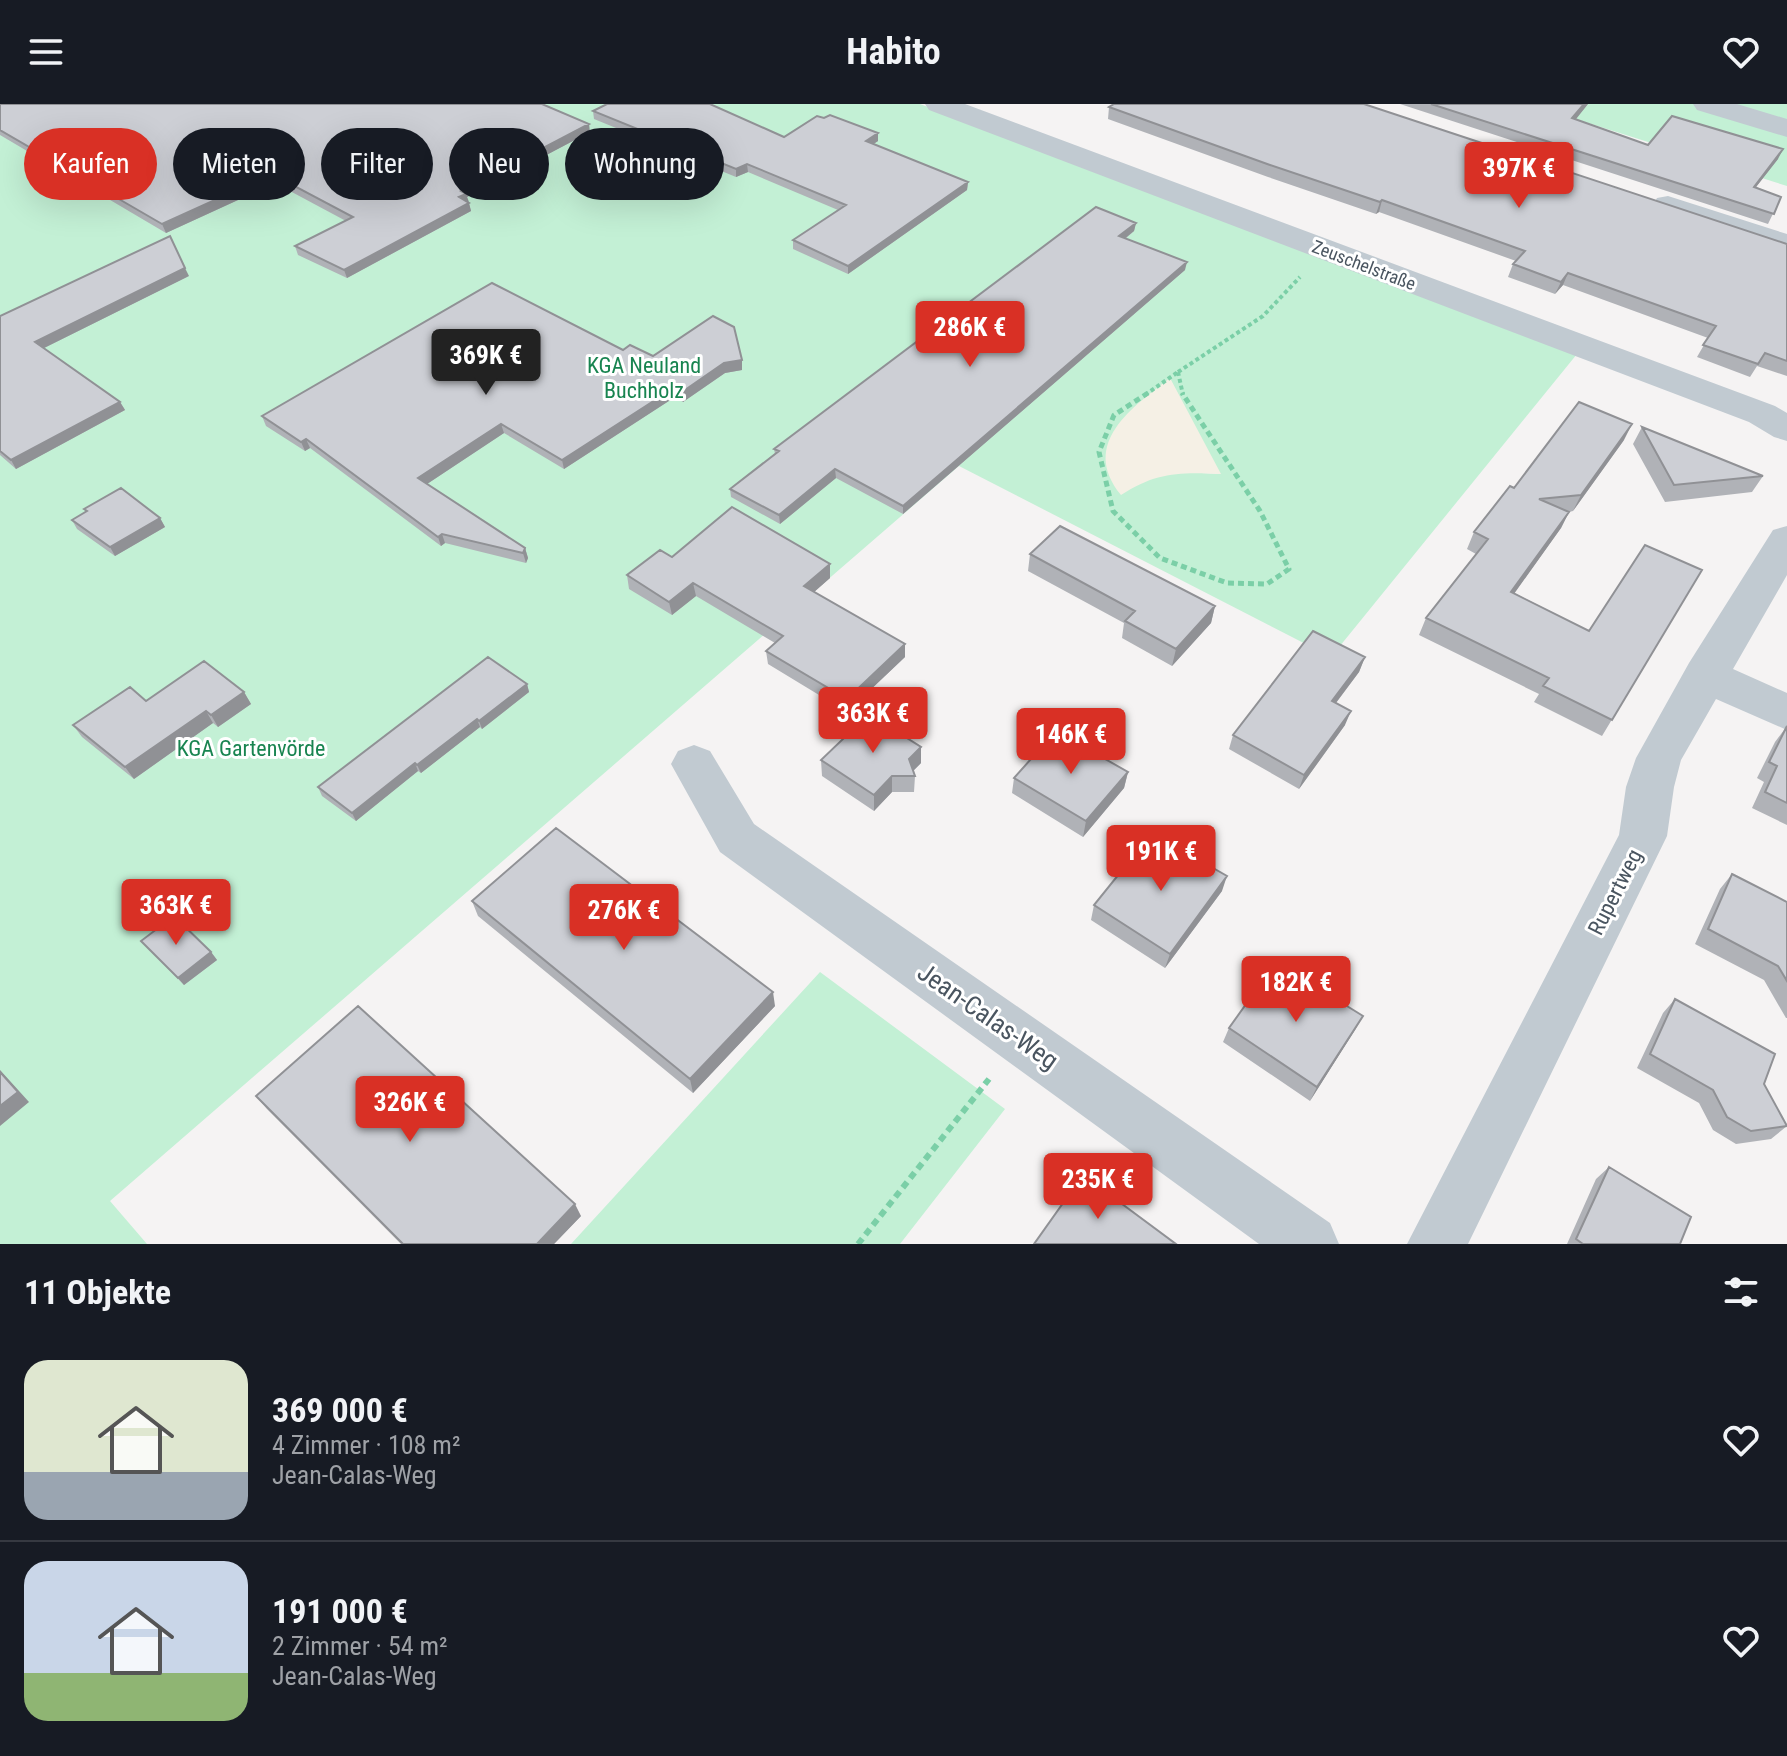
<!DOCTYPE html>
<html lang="de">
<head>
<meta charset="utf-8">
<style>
  :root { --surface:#171b24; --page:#242831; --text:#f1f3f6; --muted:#9ea1a6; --line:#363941; --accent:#d93025 }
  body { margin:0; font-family:"Roboto Condensed",sans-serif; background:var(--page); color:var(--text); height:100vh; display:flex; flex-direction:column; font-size:30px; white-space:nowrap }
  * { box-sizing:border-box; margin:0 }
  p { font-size:26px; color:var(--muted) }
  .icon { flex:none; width:44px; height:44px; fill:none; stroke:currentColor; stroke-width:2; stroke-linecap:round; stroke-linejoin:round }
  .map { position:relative; height:1140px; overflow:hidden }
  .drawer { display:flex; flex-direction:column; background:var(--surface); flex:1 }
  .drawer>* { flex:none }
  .hud { position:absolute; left:24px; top:24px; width:800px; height:72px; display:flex; gap:16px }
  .price { position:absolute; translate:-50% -68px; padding:0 18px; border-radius:8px; background:var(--accent); color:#fff; font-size:26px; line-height:52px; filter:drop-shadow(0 2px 4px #0008) }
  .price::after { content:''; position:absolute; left:50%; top:48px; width:24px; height:18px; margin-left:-12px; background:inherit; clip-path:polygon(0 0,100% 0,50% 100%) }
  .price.selected { background:#222; color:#fff }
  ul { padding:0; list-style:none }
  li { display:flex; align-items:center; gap:24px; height:200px; padding:0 24px }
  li+li { border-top:2px solid var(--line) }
  li span { display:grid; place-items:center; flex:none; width:224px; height:160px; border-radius:24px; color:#555 }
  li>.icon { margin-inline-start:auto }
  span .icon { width:96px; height:96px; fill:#fffc; stroke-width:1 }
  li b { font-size:34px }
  h2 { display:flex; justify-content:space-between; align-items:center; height:96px; padding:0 24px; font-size:34px }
  .tag { padding:0 28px; border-radius:36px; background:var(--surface); box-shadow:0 8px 32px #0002; font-size:28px; line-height:72px }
  .tag.selected { background:var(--accent); color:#fff }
  header { display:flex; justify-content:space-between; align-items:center; height:104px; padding:0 24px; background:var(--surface); font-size:36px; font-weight:700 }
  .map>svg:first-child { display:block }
</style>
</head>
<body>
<header><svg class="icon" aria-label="menu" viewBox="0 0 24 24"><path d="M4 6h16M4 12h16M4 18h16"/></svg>Habito<svg class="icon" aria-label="heart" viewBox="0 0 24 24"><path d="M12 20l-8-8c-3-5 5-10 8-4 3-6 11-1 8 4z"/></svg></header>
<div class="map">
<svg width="1787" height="1140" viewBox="0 0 1787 1140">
  <rect width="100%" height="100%" fill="#f5f3f3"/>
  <path fill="#c3f0d5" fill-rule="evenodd" d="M0,0H920L1577,250L1331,553L959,362L110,1097L147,1140H0ZM1170,275L1220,370L1182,368L1145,375Z
    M1528,0H1787V82Z
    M820,868L1005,1005L900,1140H571Z"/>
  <path fill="#f5f0e5" d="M1170,274L1221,370C1180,368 1156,368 1121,391C1079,339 1133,303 1170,274Z"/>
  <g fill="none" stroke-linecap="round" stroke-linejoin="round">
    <path stroke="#7bcfa7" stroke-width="4" stroke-dasharray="4 3" stroke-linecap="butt" d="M1178,268L1183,291
      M1178,268L1263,212L1300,173
      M1145,291L1178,268"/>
    <path stroke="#7bcfa7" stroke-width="5" stroke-dasharray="6 4" stroke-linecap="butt" d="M1148,289L1114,311L1099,348L1113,407L1160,454L1227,479L1267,480L1289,465L1260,407L1182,289"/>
    <path stroke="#7bcfa7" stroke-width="6" stroke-dasharray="7 5" stroke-linecap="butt" d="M858,1140L989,975"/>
    <path fill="#c1cad1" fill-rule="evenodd" d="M925,0H965L1775,302L1787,309V337L1774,333L1749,318L929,6Z
      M1693,0H1737L1787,15V33L1697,6Z
      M1668,92L1787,130V150L1657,108L1653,101L1657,94Z
      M1787,422V471L1733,565L1787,589V626L1716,595L1681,656L1674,683L1667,732L1468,1140H1407L1619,731L1626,683L1636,654L1689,559L1773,426Z
      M694,641L710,647L754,720L1330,1119L1339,1140H1259L720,748L671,660L678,647Z"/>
  </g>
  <path fill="#b0b2b7" d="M0,0L185,1L590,28L467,93L471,107L347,174L298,151L295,142L346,117L275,79L166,129L0,31Z
    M1400,0H1588L1575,15L1648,41L1778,55L1756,83L1781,93L1768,120Z
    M1109,3L1787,140V272L1757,262L1750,273L1697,253L1708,234L1563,181L1555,190L1508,173L1513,160L1516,157L1379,108L1376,110L1268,73L1108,15Z
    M593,7L784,33L878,37L873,40L968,78L967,86L848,170L793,145V136L838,106L748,68L736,73L594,15Z
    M1136,119L1134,127L1125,135L1185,166L903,410L836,374L780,420L731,393L730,385L775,350L774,345Z
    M189,172L44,244L120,298L125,306L16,365L0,351V212Z
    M623,246L653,252L742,266L725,269L683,298L675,293L564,365L504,329L427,380L525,444L528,454L526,459L445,439L441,442L310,344L305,347L266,322L262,312Z
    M1642,323L1763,372L1752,388L1665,398L1633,340Z
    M1624,336L1573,407L1569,408L1561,424L1514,489L1589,527L1702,466L1602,632L1534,598L1539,590L1419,531L1426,514L1476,450L1467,445L1474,428L1514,384Z
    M84,405L160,414L165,423L115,452L77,425L72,416L86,408Z
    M1030,450L1215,502L1211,519L1172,562L1122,534L1124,519L1028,467Z
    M672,453L830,460V474L814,488L905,553L847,608L768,560L766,547L775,539L696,492L672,511L629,485L627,471Z
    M1365,553L1359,568L1336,599L1345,621L1299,685L1229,645L1233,631Z
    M527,580L529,588L482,625L480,623L421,669L418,667L356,717L322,692L318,683Z
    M244,588L251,600L218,623L213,619L134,675L82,633L73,621L146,597Z
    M1787,622V721L1752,704L1764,678L1757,674L1775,638Z
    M821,656L921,659L913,667L915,672L914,688H892L874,707L822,672Z
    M1128,668L1124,684L1083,733L1012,689L1014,674Z
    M1732,770L1787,798V914H1786L1764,876L1695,840L1720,785Z
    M1222,787L1165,864L1091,816L1094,801Z
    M472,797L775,902L693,989L478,812Z
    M141,837L211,848L217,856L184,881Z
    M1675,895L1764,980L1787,1022L1771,1035L1736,1040L1713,1026L1699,999L1637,964L1663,909Z
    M1363,912L1310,997L1223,938L1229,924Z
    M256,992L581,1112L554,1140H401L267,1005Z
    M1609,1063L1680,1140H1567L1596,1075Z"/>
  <path fill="#909195" d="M1584,0H1588L1569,24L1572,14Z
    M589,20L590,28L467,93L469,98L459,93L461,87Z
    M878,29V37L866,45V37Z
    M1783,45L1778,55L1749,92L1754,83Z
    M747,60L748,68L736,73V65Z
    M272,70L275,79L166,129L162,120Z
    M968,78L967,86L848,170V162Z
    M1382,96L1379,108L1376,110L1380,98Z
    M469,99L471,107L347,174L344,166Z
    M1136,119L1134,127L1118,140L1119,132Z
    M1187,158L1185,166L903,410V402Z
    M185,164L189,172L40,246L35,238Z
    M1568,169L1563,181L1555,190L1561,178Z
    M742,256V266L725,269L683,298L682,288L724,259Z
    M674,284L675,293L564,365L562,356Z
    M120,298L125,306L16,365L11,356Z
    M501,320L504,329L421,384L418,374Z
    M1632,320L1624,336L1573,407L1581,391Z
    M306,335L310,344L305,347L301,338Z
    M835,365L836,374L780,420L779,411Z
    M1569,408L1561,424L1504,504L1511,488Z
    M160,414L165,423L115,452L110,443Z
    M442,430L445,439L441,442L438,433Z
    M525,444L528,454L526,459L523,449Z
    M830,460V474L805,496L804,482Z
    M693,479L696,492L672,511L669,498Z
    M1215,502L1211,519L1172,562L1176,545Z
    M905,540V553L847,608V595Z
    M1365,553L1359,568L1326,612L1332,597Z
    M527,580L529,588L482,625L479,617Z
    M244,588L251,600L218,623L211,611Z
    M206,607L213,619L134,675L125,663Z
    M1351,607L1345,621L1299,685L1304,671Z
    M477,615L480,623L421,669L417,661Z
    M921,643V659L909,671V655Z
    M415,659L418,667L356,717L352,709Z
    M1128,668L1124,684L1083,733L1086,717Z
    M892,672V688L874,707V691Z
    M1227,772L1222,787L1165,864L1170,850Z
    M211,848L217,856L184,881L178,874Z
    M773,888L775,902L693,989L690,975Z
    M1363,912L1355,926L1310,997L1317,983Z
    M0,966L29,998L0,1022Z
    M575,1100L581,1112L554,1140H537Z"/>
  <path fill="#cdcfd5" stroke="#909195" stroke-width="2" d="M0,0H542L589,20L461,87L466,90L459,93L469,99L344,166L295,142L353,113L272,70L162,120L0,26Z
    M607,0H710L784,33L817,12L824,14L830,11L878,29L866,37L968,78L848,162L793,136L846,101L747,60L736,65L593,7Z
    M1114,0H1364L1787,140V257L1765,249L1758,260L1703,241L1716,222L1568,169L1561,178L1513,160L1525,147L1382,96L1380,98L1270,61L1109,3Z
    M1431,0H1584L1572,14L1648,41L1672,12L1783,45L1754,83L1781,93L1774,110Z
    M1096,103L1136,119L1119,132L1187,158L903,402L835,365L779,411L730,385L779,347L774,345Z
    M170,132L185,164L35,238L120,298L11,356L0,347V212Z
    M492,179L623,246L630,241L653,252L713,212L734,223L742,256L724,259L682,288L674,284L562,356L501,320L418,374L525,444L523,449L442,430L438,433L306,335L301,338L262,312Z
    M1579,298L1632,320L1581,391L1539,395L1569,408L1511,488L1589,527L1645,441L1702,466L1612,616L1543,582L1549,574L1426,514L1488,435L1474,428L1510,382L1514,384Z
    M1642,323L1763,372L1674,381Z
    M121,384L160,414L110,443L72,416L87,407L84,405Z
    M732,403L830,460L804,482L905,540L847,595L766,547L783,532L693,479L669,498L627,471L660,446L672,453Z
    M1060,422L1215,502L1176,545L1125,517L1135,507L1030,450Z
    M1313,527L1365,553L1332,597L1351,607L1304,671L1233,631Z
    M488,553L527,580L479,617L477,615L417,661L415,659L352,709L318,683Z
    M204,557L244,588L211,611L206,607L125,663L73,621L130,583L146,597Z
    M869,610L921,643L909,655L915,672H892L874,691L821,656Z
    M1787,622V699L1765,688L1777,662L1769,658Z
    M1056,627L1128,668L1086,717L1014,674Z
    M556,724L773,888L690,975L472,797Z
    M1152,729L1227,772L1170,850L1094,801Z
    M1732,770L1787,798V877L1778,862L1708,825Z
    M174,812L211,848L178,874L141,837Z
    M1276,858L1363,912L1317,983L1229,924Z
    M1675,895L1775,950L1764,980L1787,1022L1751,1027L1727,1013L1713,986L1650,950Z
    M358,902L575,1100L537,1140H403L256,992Z
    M0,968L18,988L0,1002Z
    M1609,1063L1691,1113L1680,1140H1583L1576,1135Z
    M1083,1071L1176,1140H1034Z"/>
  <g text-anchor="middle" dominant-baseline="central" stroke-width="6" stroke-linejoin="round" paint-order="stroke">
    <g font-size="18" fill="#4a5560" stroke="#fff">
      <text transform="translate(1364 161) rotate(21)">Zeuschelstraße</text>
    </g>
    <g font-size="22" fill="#188450" stroke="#fff">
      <text x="644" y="261">KGA Neuland<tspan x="644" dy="25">Buchholz</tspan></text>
      <text x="251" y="644">KGA Gartenvörde</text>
    </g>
    <g font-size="22" fill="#4a5560" stroke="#fff">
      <text transform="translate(1615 788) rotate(-63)">Rupertweg</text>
    </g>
    <g font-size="26" fill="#4a5560" stroke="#fff">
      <text transform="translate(988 912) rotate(35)">Jean-Calas-Weg</text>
    </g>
  </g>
</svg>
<b class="price" style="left:1519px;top:106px">397K €</b>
<b class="price" style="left:970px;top:265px">286K €</b>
<b class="price selected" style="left:486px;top:293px">369K €</b>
<b class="price" style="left:873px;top:651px">363K €</b>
<b class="price" style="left:1071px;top:672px">146K €</b>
<b class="price" style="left:1161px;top:789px">191K €</b>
<b class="price" style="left:176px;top:843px">363K €</b>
<b class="price" style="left:624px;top:848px">276K €</b>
<b class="price" style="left:1296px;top:920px">182K €</b>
<b class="price" style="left:410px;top:1040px">326K €</b>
<b class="price" style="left:1098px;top:1117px">235K €</b>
<div class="hud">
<a class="tag selected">Kaufen</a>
<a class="tag">Mieten</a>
<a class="tag">Filter</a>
<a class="tag">Neu</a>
<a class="tag">Wohnung</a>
</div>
</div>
<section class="drawer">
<h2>11 Objekte<svg class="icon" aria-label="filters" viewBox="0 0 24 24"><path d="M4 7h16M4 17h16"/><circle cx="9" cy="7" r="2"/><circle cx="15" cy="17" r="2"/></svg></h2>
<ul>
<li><span style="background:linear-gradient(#dfe7d0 70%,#9aa5b1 0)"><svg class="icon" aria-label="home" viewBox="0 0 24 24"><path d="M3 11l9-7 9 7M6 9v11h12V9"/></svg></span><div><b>369 000 €</b><p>4 Zimmer · 108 m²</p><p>Jean-Calas-Weg</p></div><svg class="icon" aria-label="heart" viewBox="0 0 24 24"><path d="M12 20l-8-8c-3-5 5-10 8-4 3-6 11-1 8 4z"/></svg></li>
<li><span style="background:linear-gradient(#c9d6e8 70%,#8fb573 0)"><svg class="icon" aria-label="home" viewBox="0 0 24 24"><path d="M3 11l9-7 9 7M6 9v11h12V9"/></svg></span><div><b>191 000 €</b><p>2 Zimmer · 54 m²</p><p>Jean-Calas-Weg</p></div><svg class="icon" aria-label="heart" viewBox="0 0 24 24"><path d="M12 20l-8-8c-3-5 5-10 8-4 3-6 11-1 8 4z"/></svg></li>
</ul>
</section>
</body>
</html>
